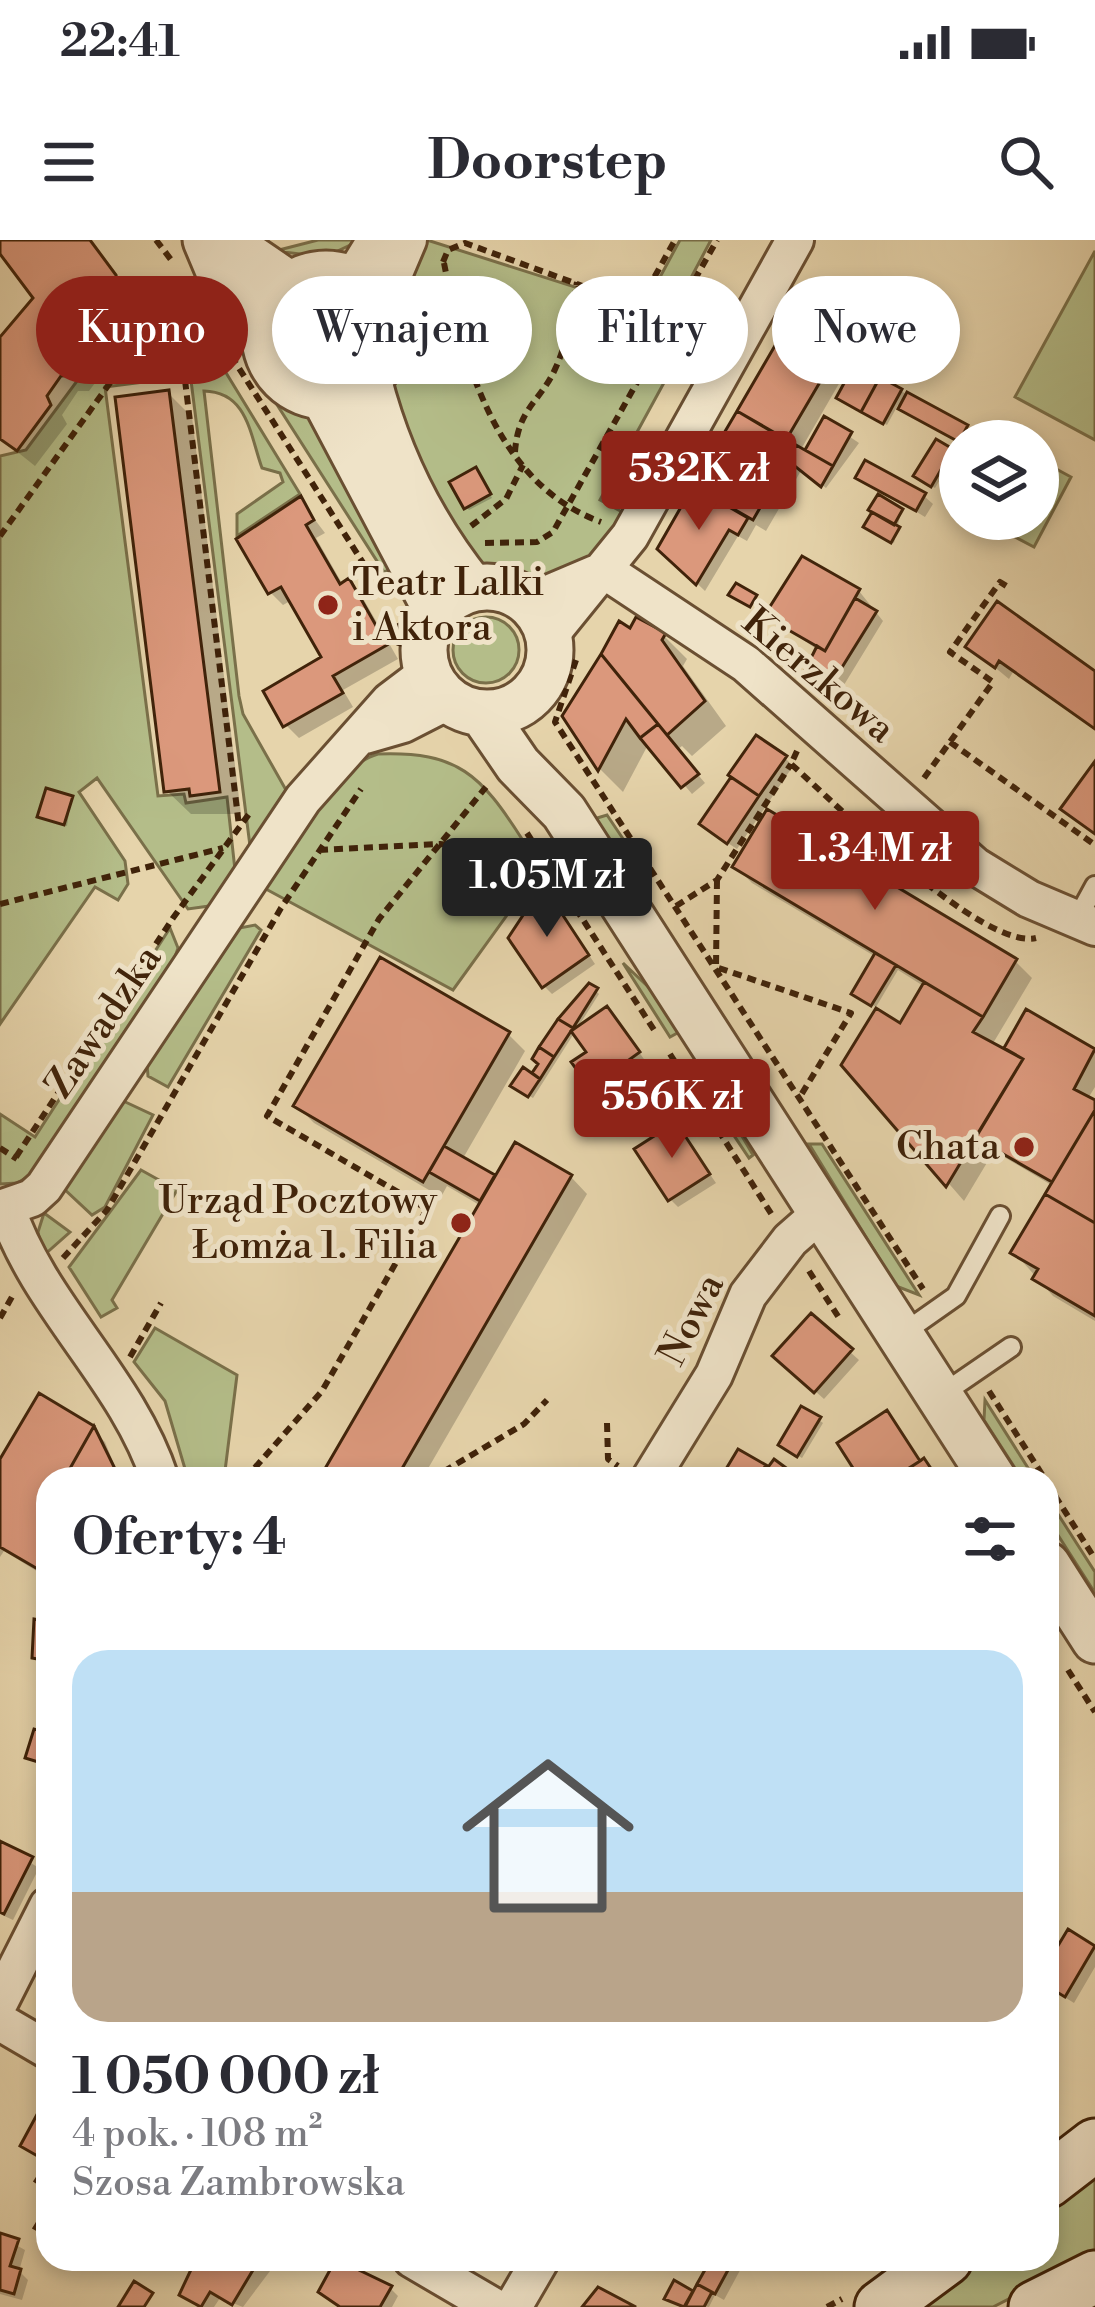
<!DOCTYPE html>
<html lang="pl">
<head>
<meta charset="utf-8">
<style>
  :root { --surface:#fff; --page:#f7f7f7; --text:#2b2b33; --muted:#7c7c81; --line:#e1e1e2; --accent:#8f2418 }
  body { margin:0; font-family:"Libre Bodoni",serif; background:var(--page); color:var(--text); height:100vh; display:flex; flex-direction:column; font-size:45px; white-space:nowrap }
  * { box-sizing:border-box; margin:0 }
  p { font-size:39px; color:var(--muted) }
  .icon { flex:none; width:66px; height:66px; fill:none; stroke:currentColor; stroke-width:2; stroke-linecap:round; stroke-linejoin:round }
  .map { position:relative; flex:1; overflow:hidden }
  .side { position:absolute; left:36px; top:1227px; width:1023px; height:804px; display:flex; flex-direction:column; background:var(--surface); border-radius:36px; box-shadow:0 6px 18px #0003 }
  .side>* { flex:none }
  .guide { position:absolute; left:36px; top:36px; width:1023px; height:108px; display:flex; gap:24px }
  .controls { position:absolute; left:939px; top:180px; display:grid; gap:24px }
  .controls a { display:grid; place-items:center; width:120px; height:120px; border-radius:50%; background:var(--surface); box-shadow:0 6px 18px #0003; font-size:60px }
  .price { position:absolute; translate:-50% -102px; padding:0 27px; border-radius:12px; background:var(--accent); color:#fff; font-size:39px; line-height:78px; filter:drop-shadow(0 3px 6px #0008) }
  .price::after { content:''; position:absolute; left:50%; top:72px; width:36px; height:27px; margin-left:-18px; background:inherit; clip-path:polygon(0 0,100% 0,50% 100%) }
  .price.on { background:#222; color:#fff }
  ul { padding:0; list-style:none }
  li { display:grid; align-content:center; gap:24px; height:636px; padding:0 36px }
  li+li { border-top:3px solid var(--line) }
  li span { display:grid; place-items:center; height:372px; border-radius:36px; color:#555 }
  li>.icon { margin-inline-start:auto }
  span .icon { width:216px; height:216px; fill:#fffc; stroke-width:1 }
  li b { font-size:51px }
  h2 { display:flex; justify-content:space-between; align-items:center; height:144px; padding:0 36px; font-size:51px }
  .pill { padding:0 42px; border-radius:54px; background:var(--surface); box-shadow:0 6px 18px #0003; font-size:42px; line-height:108px }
  .pill.on { background:var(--accent); color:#fff }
  .status { display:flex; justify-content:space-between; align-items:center; height:84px; padding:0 60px; background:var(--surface); direction:ltr }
  .status svg { height:33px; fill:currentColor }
  header { display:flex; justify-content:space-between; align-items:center; height:156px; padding:0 36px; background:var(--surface); font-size:54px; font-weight:700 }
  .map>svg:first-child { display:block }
</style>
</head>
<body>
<div class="status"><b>22:41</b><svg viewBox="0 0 49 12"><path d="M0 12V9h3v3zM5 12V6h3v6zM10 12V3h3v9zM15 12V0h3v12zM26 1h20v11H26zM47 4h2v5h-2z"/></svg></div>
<header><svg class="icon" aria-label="menu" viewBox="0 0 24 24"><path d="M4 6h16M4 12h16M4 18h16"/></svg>Doorstep<svg class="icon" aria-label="search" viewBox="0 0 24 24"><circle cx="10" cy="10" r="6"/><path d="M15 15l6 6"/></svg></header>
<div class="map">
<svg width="1095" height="2067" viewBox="0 0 1095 2067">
  <rect width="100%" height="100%" fill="#e6d4ab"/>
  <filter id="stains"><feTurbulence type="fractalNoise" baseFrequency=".00167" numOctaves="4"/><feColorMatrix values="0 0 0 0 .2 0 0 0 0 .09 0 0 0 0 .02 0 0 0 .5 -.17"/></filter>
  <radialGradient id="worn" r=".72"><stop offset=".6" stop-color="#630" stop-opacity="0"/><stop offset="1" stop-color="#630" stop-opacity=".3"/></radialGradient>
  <path fill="#b4bd89" stroke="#7a704a" stroke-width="3" d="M318,0H361L325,17L275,11Z
    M427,0L635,66L677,94L684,106L600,260L624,273L607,302L588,318L546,337L521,338L485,329L421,254L389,140L404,101L409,48Z
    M680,0H711L676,66L652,52Z
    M1095,11V200L1015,157Z
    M158,48H171L179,67L168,95L175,138L105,147L158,556L184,554L186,563L227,557L235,630L209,666L188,669L97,538L79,552L125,621L128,644L118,660L95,647L0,784V216L26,210L134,64Z
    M211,53L249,93L252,113L267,145L317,180L400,324L384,332L210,60Z
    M292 94a33 33 0 1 1 66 0a33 33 0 1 1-66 0Z
    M195,82L300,254L237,296V274L283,242L280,233L262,228C250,195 248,152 204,151L239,456L243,474L286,550L250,606L186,101Z
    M1038,219L1071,237L1034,307L981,279H1038Z
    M453 410a33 33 0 1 1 66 0a33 33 0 1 1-66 0Z
    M378,514C458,511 481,535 522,599L515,603L536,635L453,750L264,648C288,610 334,526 378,514Z
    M607,575L644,630L642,634L615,617L594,579Z
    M255,685L261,690L168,847L148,836L147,824L234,689Z
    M170,688L178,708L172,726L38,931L17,943L0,944V874L35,897Z
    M623,723L660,758L681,791L670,797Z
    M701,826L753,915L749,918L691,831Z
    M119,859L153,875L105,967L92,975L62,947Z
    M809,904H822L919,1055L896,1046Z
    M141,930L177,950L112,1060L117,1068L101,1077L69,1027Z
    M44,973L70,992L43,1016L38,992Z
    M155,1088L237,1135L224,1239H188L165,1161L134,1122Z
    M985,1160L1035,1239H1022L984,1180Z
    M1047,1257L1095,1332V1353L1047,1278Z
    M1095,1930V2015L993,2067H907L976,2019H1047V1966Z"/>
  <path fill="#0003" d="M0,0H92L132,55L134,91L89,151H78L62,175L67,184L35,226L0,198V101L37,57L0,14Z
    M835,115L848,128L800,211L806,214L825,180L859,203L826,248L802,229L766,291L756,285L747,301L738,296L705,351L661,309L706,255L697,246Z
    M901,151L966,187L975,196L972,201L960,204L898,165L887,185L843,161Z
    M168,153L192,177L241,574H191L167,551Z
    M951,211L955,214L935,248L920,239Z
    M479,234L492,258L469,270L466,267Z
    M859,237L924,256L933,264L925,277Z
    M300,260L325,293L316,298L343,345L348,342L361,355L398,419L343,450L353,467L299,498L286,485L325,418L292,360L283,365L270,352Z
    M901,271L894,303L870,290Z
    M859,351L883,381L836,458L815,442L818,410L768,376Z
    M620,385L664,396L687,419L683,426L726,486L692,516L682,506L677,510L705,543L692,554L649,503L623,552L601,530L565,476Z
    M969,406L1095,434V490L1013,432L1009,439Z
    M785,518L793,526L737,609L711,592Z
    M71,559L67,586L41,576Z
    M735,626L1015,721L1032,738L992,805L1017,817L1007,807L1027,773L1095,812V847L1087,860L1095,864V1081L1053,1056L1014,1012L1053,946L994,911L964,961L845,824L902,787L925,747L898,730L876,767L858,756L876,717L752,643Z
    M550,657L595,724L552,754L544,746Z
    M596,751L599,754L533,858L518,849L533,838Z
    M615,778L646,822L600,854L592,846L590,812Z
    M508,794L525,811L462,920L496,939L571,937L587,954L422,1239H323L481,966L447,946L441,957L314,883L297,866Z
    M676,885L716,943L678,967L670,959Z
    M811,1077L859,1120L824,1159L785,1124Z
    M819,1180L823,1183L802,1218L785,1208Z
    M92,1189L105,1202L120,1239H48V1338L4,1311L0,1317V1225Z
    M0,1604L39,1628L13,1680L0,1674Z
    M1069,1693L1095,1709V1727L1074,1763L1047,1746V1715L1052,1721Z
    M0,1996L25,2010L19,2031L28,2040L22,2060L0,2054Z
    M201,2019H279L243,2067L220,2058L214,2067H197L183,2055Z
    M340,2019L390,2048L398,2056L392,2067H342L330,2060L321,2052Z
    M481,2019H504L499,2028Z
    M714,2019H756L754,2026L745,2021L724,2060L715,2055L709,2067L671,2061L675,2044L695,2055Z"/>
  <path fill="#db987c" stroke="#40230a" stroke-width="3" d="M0,0H90L116,35L118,73L72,135L61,136L47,156L51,165L17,211L0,199V97L33,58L0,14Z
    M787,85L837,113L786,200L737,171Z
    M855,123L880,137L861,172L836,158Z
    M880,137L902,149L883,184L861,172Z
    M169,150L220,552L190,556L189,549L164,552L115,157Z
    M907,152L968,185L959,202L898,169Z
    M737,171L796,205L753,280L693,246Z
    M824,176L852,192L833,226L805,210Z
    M936,199L953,209L931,247L913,236Z
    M796,205L833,226L821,247L787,220Z
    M865,220L926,253L916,271L855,238Z
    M476,227L491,254L464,269L449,242Z
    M693,246L748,278L738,295L729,290L696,345L657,309Z
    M878,254L903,269L894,285L868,270Z
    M301,256L314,280L306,285L340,344L349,338L387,405L333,436L343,453L283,487L263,451L321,417L281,347L268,354L236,299Z
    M872,272L900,287L891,303L863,287Z
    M802,316L860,349L825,411L764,376Z
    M736,343L757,355L750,367L728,355Z
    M855,358L877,371L826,453L803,434L817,406L825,411Z
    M997,361L1095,431V489L999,421L995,428L965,407Z
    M636,377L666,393L662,400L705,461L667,495L601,414L619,381L630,388Z
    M601,414L658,484L640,498L626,479L598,531L562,476Z
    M658,484L699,534L681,548L640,498Z
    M756,495L787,516L759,556L728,535Z
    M1095,521V594L1060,569Z
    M731,537L759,556L727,604L699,584Z
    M46,548L73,556L64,585L37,577Z
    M767,569L1017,719L983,777L732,627Z
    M543,645L589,715L542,748L508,698Z
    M875,713L896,725L871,766L851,754Z
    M380,717L510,792L423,942L293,866Z
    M924,742L983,777L973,792L1023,819L946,947L841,825L876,768L900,783Z
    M589,743L598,748L573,788L558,779Z
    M607,766L640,812L590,848L571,822L586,812L571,791Z
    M1026,769L1095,809L1074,849L1095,860V870L1052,942L975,898L1023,819L1004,808Z
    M558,779L573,788L554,817L539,807Z
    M539,807L554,817L540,839L532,833L538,824L532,819Z
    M523,827L540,839L528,857L510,846Z
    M1095,870V983L1045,954Z
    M676,882L710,934L668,961L634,909Z
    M515,902L572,935L396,1239H319Z
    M444,906L495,935L480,961L429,932Z
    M1045,954L1095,983V1076L1032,1039L1038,1029L1010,1013Z
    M811,1073L853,1109L814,1153L772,1116Z
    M39,1153L94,1186L64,1239H48V1335L0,1307V1219Z
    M801,1166L821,1177L797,1217L778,1205Z
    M887,1170L920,1221L892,1239H860L837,1203Z
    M94,1186L120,1239H64Z
    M738,1209L766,1225L757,1239H720Z
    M924,1218L938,1239H892L920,1221Z
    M774,1219L801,1239L760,1238Z
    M34,1379L48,1382V1421L32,1418Z
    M48,1470V1525L25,1518L34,1489L41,1491Z
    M0,1601L33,1617L4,1674L0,1672Z
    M1068,1689L1095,1706L1065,1757L1047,1746V1724Z
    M47,1856L48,1857V1922L20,1906Z
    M43,1929L48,1932V1950L35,1941Z
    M47,1967H48V1996L34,1988Z
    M0,1993L19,1999L10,2026L21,2029L14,2054L0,2050Z
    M196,2019H266L261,2028L256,2025L232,2065L210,2052L201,2067L179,2055Z
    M336,2019L392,2046L380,2067H340L318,2052Z
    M711,2019H734L715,2054L697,2044Z
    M674,2040L693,2051L684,2067L664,2059Z
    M134,2041L153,2053L144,2067H118Z
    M697,2044L712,2052L704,2067H685Z
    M598,2047L636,2067H582Z"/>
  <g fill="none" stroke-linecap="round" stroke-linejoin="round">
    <g stroke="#6a4f32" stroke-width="24">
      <path id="service" d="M1077,679L1095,646
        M902,1094L956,1056L1000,976
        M941,1155L1011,1107"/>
    </g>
    <g stroke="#6a4f32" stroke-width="42">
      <path id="minor" d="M352,39L376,0
        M380,66L408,0
        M604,330L746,424L975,626L1029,659L1095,687
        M529,362L595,334
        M549,396L630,296L795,0
        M365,495L403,484L448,461
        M6,967L32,958L44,947L303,559L390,461L427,433
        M6,967C39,1067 127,1138 160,1239
        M650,1239L714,1135L748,1055L790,1000L823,971
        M0,1761L48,1666
        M0,1782L48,1810
        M412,2019L494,2067
        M513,2067L541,2019"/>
    </g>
    <g stroke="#6a4f32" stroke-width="51">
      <path id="tertiary" d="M206,0L219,31L265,81
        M224,0L290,45
        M265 95a61 61 0 1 1 122 0a61 61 0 1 1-122 0Z
        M368,139C388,217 422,286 472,348
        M324,157L437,371
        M424 410a63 63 0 1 1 126 0a63 63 0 1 1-126 0Z
        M483,474L518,525L564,572L993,1239
        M1047,1325L1095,1400"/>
    </g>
    <g stroke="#40230a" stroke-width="57">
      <path id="secondary" d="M1047,1942L1095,1905
        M881,2067L946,2019
        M1035,2067L1095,2037"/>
    </g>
    <path stroke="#40230a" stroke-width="6" stroke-dasharray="9 6" stroke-linecap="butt" d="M156,0L172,21
      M443,22L448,10L465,3L673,79
      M444,23C463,121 496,244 601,282
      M640,63L675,0
      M176,66L239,586
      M207,78L374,340
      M515,212C518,167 541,162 556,127C568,101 571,70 577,42
      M471,286L506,259L523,225
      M0,296L153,83L190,55
      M485,303L537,302L553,292L717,0
      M396,384L402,395L398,411
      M576,420L555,482L923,1049
      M950,502L1095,605
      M797,511L791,524C835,563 982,710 1036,698
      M924,538L993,442L950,412L1000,342L1008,347
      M527,593L656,793
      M319,610L440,604L509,612L530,600
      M717,640L716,727L851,773L801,855
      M0,664L223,608
      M676,666L717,640L791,524
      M670,814L772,975
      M0,908L17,919
      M16,917L173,678L249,574
      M63,1018L107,970L281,668L361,549
      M809,1031L841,1081
      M0,1078L13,1055
      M130,1117L161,1063
      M989,1151L1045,1239
      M607,1183L608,1219L618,1226
      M245,1239L322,1151L427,969L267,876L379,679L486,547
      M431,1239L524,1184L547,1160
      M1047,1243L1095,1319
      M1068,1430L1095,1472
      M827,2067L842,2059"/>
    <use href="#service" stroke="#efe3c8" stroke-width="18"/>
    <use href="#minor" stroke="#efe3c8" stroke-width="36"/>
    <use href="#tertiary" stroke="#efe3c8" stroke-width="45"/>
    <use href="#secondary" stroke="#efe3c8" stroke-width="51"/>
  </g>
  <g fill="#8f2418" stroke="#efe3c8" stroke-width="4.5">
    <circle cx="328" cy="365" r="12"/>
    <circle cx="1024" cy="907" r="12"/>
    <circle cx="461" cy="983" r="12"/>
  </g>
  <g text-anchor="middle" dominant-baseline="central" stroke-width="10" stroke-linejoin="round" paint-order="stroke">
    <g font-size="39" fill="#40230a" stroke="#efe3c8" text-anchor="end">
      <text x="352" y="343" text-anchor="start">Teatr Lalki<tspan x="352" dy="45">i Aktora</tspan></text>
      <text x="1000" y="907">Chata</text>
      <text x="437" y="961">Urząd Pocztowy<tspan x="437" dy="45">Łomża 1. Filia</tspan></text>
    </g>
    <g font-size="39" fill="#40230a" stroke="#efe3c8">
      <text transform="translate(818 436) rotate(40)">Kierzkowa</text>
      <text transform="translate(104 782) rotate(-56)">Zawadzka</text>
      <text transform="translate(692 1080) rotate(-63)">Nowa</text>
    </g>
  </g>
  <rect width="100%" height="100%" filter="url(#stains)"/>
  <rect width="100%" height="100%" fill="url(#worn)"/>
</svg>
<div class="controls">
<a><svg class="icon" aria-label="layers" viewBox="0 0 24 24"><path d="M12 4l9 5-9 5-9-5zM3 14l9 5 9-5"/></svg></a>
</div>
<b class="price" style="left:699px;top:293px">532K zł</b>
<b class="price" style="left:875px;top:673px">1.34M zł</b>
<b class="price on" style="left:547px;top:700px">1.05M zł</b>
<b class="price" style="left:672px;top:921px">556K zł</b>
<div class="guide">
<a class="pill on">Kupno</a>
<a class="pill">Wynajem</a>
<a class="pill">Filtry</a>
<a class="pill">Nowe</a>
</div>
<section class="side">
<h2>Oferty: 4<svg class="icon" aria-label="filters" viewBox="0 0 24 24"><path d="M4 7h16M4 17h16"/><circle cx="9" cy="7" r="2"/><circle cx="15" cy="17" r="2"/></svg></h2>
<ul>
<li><span style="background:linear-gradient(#bfe0f5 65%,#b9a48a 0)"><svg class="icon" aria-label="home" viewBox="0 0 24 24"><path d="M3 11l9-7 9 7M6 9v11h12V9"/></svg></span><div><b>1 050 000 zł</b><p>4 pok. · 108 m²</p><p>Szosa Zambrowska</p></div></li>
</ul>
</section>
</div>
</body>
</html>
